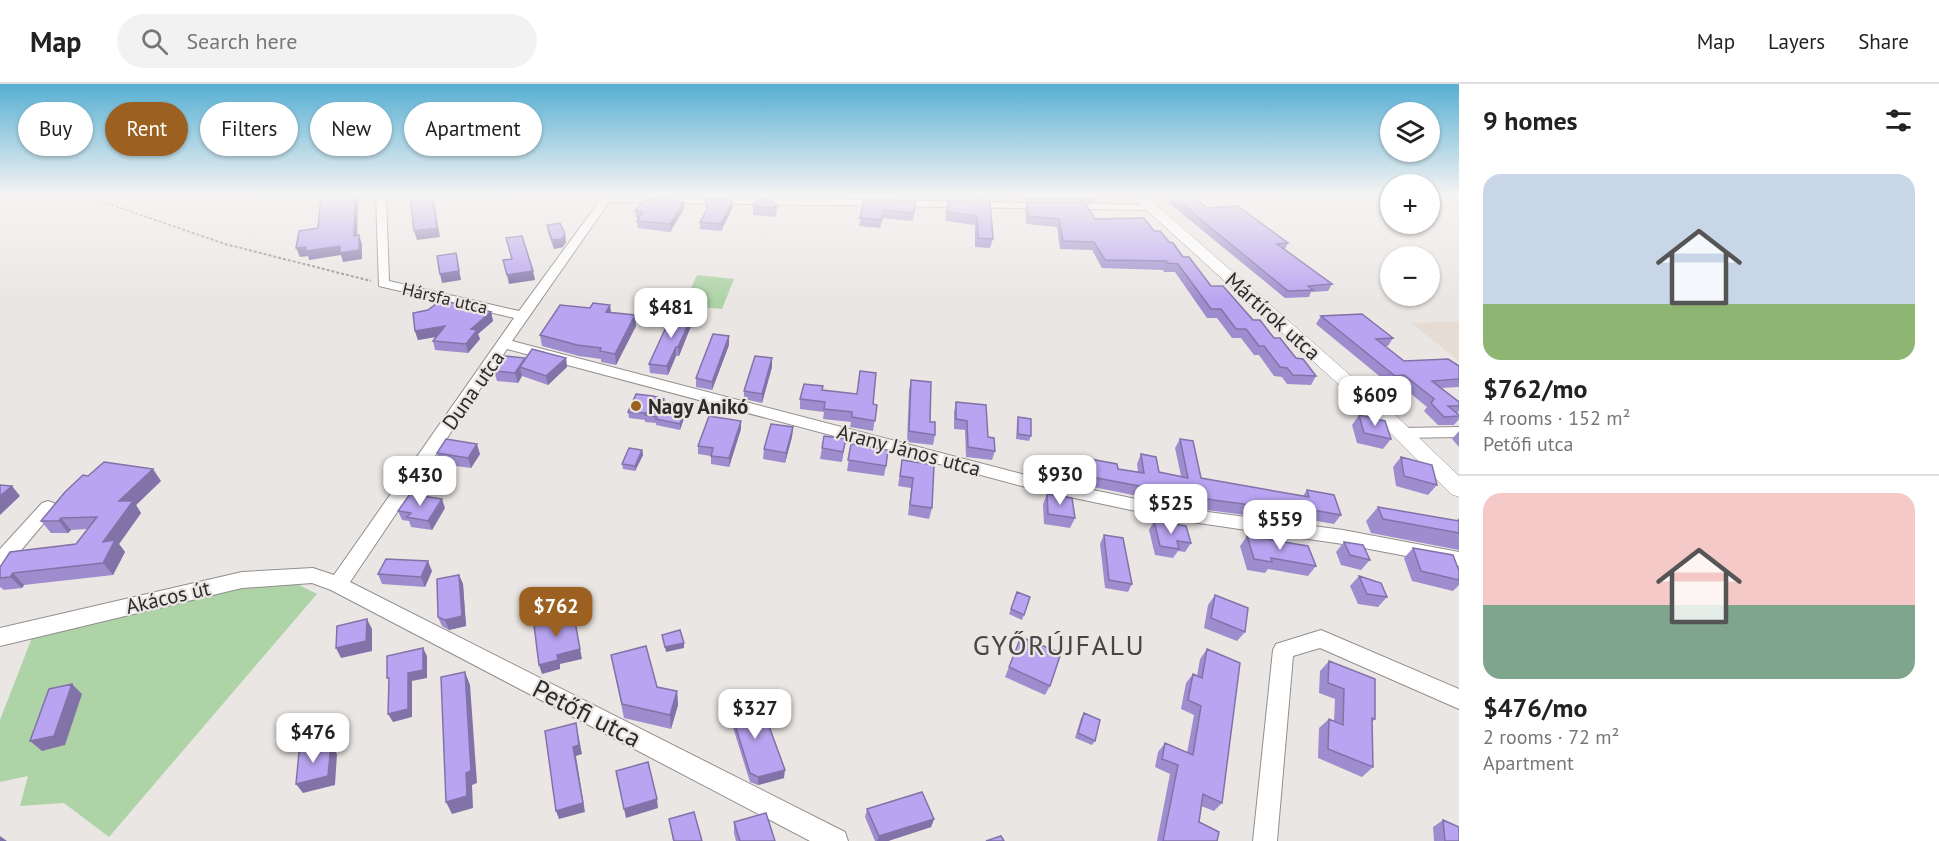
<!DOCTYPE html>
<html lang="en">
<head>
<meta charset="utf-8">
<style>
  :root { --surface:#fff; --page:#f2f2f2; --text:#222; --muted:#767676; --line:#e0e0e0; --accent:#9c6121 }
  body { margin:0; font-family:"PT Sans",sans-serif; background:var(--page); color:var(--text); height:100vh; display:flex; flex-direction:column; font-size:22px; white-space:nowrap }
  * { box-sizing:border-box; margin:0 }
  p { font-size:20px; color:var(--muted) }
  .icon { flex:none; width:33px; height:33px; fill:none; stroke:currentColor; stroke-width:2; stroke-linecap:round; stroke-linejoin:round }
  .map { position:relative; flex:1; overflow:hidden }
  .details { display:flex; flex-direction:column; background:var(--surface); width:480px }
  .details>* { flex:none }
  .guide { position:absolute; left:18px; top:18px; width:570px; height:54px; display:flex; gap:12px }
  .fabs { position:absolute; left:1380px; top:18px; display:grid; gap:12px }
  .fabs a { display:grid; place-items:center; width:60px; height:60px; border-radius:50%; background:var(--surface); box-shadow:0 2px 4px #0004; font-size:30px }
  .price { position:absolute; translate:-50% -51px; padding:0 14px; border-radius:12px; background:#fff; color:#222; font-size:20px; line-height:39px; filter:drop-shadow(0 2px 3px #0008) }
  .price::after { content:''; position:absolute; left:50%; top:36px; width:18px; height:14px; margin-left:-9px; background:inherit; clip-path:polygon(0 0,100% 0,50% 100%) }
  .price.current { background:var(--accent); color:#fff }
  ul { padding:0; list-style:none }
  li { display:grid; align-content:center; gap:12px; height:318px; padding:0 24px }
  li+li { border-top:2px solid var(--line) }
  li span { display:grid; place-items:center; height:186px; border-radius:18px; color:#555 }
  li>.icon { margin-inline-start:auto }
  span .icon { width:108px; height:108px; fill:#fffc; stroke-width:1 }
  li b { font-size:26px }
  h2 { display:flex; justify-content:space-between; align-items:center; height:72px; padding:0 24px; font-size:26px }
  .pill { padding:0 21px; border-radius:27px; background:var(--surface); box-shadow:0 2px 4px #0004; font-size:21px; line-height:54px }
  .pill.current { background:var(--accent); color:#fff }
  header { display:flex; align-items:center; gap:36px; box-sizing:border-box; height:84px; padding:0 30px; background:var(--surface); border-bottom:2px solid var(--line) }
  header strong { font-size:28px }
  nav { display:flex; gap:33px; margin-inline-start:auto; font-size:21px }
  .search { width:420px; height:54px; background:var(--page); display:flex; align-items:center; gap:15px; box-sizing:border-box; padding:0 21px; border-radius:33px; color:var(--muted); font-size:22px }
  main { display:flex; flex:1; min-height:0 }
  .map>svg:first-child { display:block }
</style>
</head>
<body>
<header>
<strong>Map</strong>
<div class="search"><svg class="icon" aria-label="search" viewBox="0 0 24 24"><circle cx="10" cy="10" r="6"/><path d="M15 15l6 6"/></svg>Search here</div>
<nav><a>Map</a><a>Layers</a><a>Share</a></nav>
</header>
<main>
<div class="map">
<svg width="1459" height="757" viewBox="0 0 1459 757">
  <rect width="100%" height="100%" fill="#eae6e4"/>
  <path fill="#e6dcd4" d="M1459,237V277L1411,239Z"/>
  <path fill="#aed3a7" d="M697,191L734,195L722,225L683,221Z
    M295,499L317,510L109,753L64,719L20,722L28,692L0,698V636L33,551L245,501Z"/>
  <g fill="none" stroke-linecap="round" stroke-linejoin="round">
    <g stroke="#928e8c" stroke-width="2">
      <path id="minor" d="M376,111H386L389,197L519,227L601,115V111L1155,121L1156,123L1151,126L609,118L512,257L1037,394L1178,424L1343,446L1459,468V482L1343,460L1178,436L1037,406L507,265L350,498L845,748L848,757H810L331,506L312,499L242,504L0,562V544L242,488L313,484L334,491L514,234L379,202Z
        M1459,343V353L1402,354L1394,349L1402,344Z
        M48,417L54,419L57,423L54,427L7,483L0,485V465L42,419Z
        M1321,546L1459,605V625L1320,564L1293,572L1277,757H1253L1273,566L1276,560Z"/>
    </g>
    <g stroke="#928e8c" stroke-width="1">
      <path id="major" d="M1130,111H1145L1392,328L1459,392V413L1451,410L1378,336Z"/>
    </g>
    <path stroke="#928e8d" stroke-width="2" stroke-dasharray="3 2" stroke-linecap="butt" d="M83,111L225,160L371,197"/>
    <use href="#minor" fill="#fff" fill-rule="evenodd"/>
    <use href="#major" fill="#fff" fill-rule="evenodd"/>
  </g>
  <path fill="#9e8dce" d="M866,111H925V113L866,114Z
    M947,111H1000V113L988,114V116L947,115Z
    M1023,111H1096L1094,118L1024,116Z
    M1172,112L1207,124L1288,159L1285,165L1332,200L1328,207L1311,208L1309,213L1285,214L1169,119Z
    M705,115L733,122L721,147L700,145V138L707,126L705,122Z
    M864,116L916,117L913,137L883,134L880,144L859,142Z
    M673,117L684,125L670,148L638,144L637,137L639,135L636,134L635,127Z
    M948,117H990L993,155L990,164L975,163V141L945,137Z
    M1027,118L1095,135L1154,147L1169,158L1211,202L1253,236L1316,292L1311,301L1287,300L1282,293L1274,292L1259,271H1254L1241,254H1232L1217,234H1207L1175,188H1164L1163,186L1102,184L1092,166L1060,165L1057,143L1026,140L1025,126Z
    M753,122L777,124L776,133L753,131Z
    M547,141L565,150L566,158L563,163L554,165L548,149Z
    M610,221L611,229L636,242L616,281L601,278V275L579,272L542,262L540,251L590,224Z
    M491,228L493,237L478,250L480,255L468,269L435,266L433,257L436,253L418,256L415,247Z
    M1321,232L1393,254L1388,262H1385L1404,277L1459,282V303L1441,304L1459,318V327L1457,329L1459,331V335L1454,341H1438L1424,327L1427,323L1399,300H1389L1316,240Z
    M687,233L691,234V242L679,272H676L668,291L650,289L649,280Z
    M729,261L712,306L696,303V294Z
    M525,274H566L567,283L548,301L522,292L518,299L497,297L494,287Z
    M772,274V283L762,319L744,315V307Z
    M911,296L935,351L933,361L907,358L909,306Z
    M822,306L857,310L873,320L877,321L873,347L850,343L851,338L823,335L824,328L800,325V315Z
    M664,317L686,328L680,346L656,341V339L645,338V336L629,334L628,328Z
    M956,318L988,353L995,367L992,376L966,373L965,346L954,345V328Z
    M1359,331L1391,355L1383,365L1357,359L1352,341Z
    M1018,333L1031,352L1029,357L1016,355L1017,338Z
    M741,337V345L729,383L711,380V372L698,370V362Z
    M793,343L792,353L785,379L763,375L764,365Z
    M1459,347V363L1452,355Z
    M846,355L842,378L820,375L822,364Z
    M1180,355L1201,394L1303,412L1307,406L1341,431L1334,440L1294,433L1291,437L1207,426L1088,402L1086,384L1090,375L1118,385L1138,388L1137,380L1141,370L1159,388L1181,392L1175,364Z
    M851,360L886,382L884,392L847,387Z
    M642,366L643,371L635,387L623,385L622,380Z
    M437,369L480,370L471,384L440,380Z
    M1401,373L1437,401L1428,411L1396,402L1393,383Z
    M902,376L932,424L929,435L908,431L911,404L898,402Z
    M161,397L136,421L141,429L119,460L125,468L113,491L24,501L22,504L4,506L0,503V483L76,460L88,445L71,446L68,449H51L41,437Z
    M1047,410L1075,434L1070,444L1044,440L1043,420Z
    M1378,423L1456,437L1459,434V466L1371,449L1366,437Z
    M445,424L432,446L411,443L409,437L402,436L398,427Z
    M1154,437L1191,459L1185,468L1178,467L1173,474L1155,471L1149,446Z
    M1104,451L1132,500L1128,508L1105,504L1100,460Z
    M1247,452L1316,482L1308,492L1268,485L1265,489L1247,486L1240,462Z
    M1344,458L1370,476L1361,486L1341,481L1336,468Z
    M1413,464L1459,487V501L1453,507L1412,497L1404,474Z
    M432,487L425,503L382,500L378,490Z
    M459,491L463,500L466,542L449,546L442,542L438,533Z
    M1359,492L1387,513L1378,523L1358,520L1350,502Z
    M1017,508L1024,531L1022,536L1009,530Z
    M1215,511L1245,548L1237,557L1204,544L1208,521Z
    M1021,553L1050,602L1045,611L1005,593Z
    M1207,565L1222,719L1214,727L1201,722L1199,738L1217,757H1157L1170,690L1155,683L1158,668L1165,659L1187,669L1194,631L1181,625L1186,599L1193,590L1197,592L1200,575Z
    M611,571L657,603L677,607L678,621L671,645L624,634Z
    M1329,577L1375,635L1372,638L1373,683L1362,693L1318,674L1319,644L1329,635L1334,637L1335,615L1319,609L1320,587Z
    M726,612L752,638L784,694L758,701L750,698L726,621Z
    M1084,629L1095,657L1092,661L1075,654L1081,634Z
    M867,725L934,735L931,743L888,757H875L865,733Z
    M669,735L702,757H673Z
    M1443,736L1459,757H1434L1433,743Z
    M734,738L775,757H736L734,749Z"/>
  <path fill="#8173a8" d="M355,111H358L357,161L354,152Z
    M432,111H433L440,153L417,156L414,147Z
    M989,111H1000V113L988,114Z
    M733,115V122L721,147V140Z
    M684,118V125L670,148V140Z
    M565,150L566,158L563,163L554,165L552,156Z
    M359,151L362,160V175L343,178L341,171L309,176L308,172L300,173L296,164Z
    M456,169L461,196L442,199L440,190Z
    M533,187L535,196L509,200L507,191Z
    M610,221L611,232L606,228Z
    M491,228L493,237L478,250L480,255L468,269L466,260L471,245Z
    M635,231L636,242L616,281L615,270Z
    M691,234V242L679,272L678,263Z
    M445,242L447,251L418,256L415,247Z
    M729,252V261L712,306V298Z
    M676,263V272L668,291L667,282Z
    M525,274L520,283L522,292L518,299L515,289Z
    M566,274L567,283L548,301L546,292Z
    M772,274V283L762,319V310Z
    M686,322V328L680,346V340Z
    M741,337V345L729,383V374Z
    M793,343L792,353L785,379L786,369Z
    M477,360L480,370L471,384L468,374Z
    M642,366L643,371L635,387V382Z
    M153,385L161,397L136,421L141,429L119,460L125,468L113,491L103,479V458L119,417Z
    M12,402L20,412L0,431V412Z
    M442,415L445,424L432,446L428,437Z
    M61,434L71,446L68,449L59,437Z
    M428,477L432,487L425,503L421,493Z
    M13,489L24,501L22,504L10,493Z
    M459,491L463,500L466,542L449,546L445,536Z
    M574,532L582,575L560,580V585L542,590L539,581Z
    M367,535L372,545V567L341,574L336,564Z
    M684,559V564L666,568L665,563Z
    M423,564L427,572V594L412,597V633L393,638L388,630L408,589Z
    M465,588L470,601L477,699L472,701L473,724L452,730L446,718L466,689Z
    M72,600L82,610L65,661L42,667L30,657Z
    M677,607L678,621L671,645L670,631Z
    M576,639L582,670L576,672L585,728L559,735L556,727L573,663Z
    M331,661L337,670L335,701L303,709L296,700Z
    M785,686L784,694L758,701V693Z
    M657,715L658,724L626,734L624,725Z
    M934,735L931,743L888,757H877L879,752Z
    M0,752L7,757H0Z"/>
  <path fill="#b8a4f0" stroke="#8173a8" stroke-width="1.5" d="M321,111H355L354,152L359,151V166L340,169V162L306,167V163L296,164L299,147L318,144Z
    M410,111H432L437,144L414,147Z
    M1191,111L1207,124L1238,122L1288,159L1277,160L1332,200L1308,202L1313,206L1288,207L1172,112Z
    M645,114H672L673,117L684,118L670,140L637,137L643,128L635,127Z
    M757,114H770L777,124L753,122Z
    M705,115H733L721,140L700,138L708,123Z
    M864,116L916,117L914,129L884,126L881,136L860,134Z
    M948,117H990L993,155L978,154L977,132L947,128Z
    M1027,118L1085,119L1095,135L1144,134L1154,147H1160L1169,158L1173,159L1183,173H1189L1211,202H1223L1253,236H1260L1274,254H1280L1296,274L1303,275L1316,292L1293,291L1287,284L1280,283L1264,262H1259L1246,245H1236L1221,225H1211L1178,180L1168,179L1166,177L1105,176L1094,158L1063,157L1059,135L1028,132Z
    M560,139L565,150L562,155L552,156L547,141Z
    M522,152L533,187L507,191L503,176L512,175L506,154Z
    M456,169L459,187L440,190L437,172Z
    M441,216L491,228L471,245L477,246L466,260L433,257L445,242L415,247L413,229L428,226Z
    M593,219L610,221L606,228L635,231L615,270L600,267L601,264L577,261L540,251L560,221L590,224Z
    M674,226L687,228L684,233L691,234L678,263H676L667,282L649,280Z
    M1362,230L1393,254L1376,255L1404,277L1448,275L1459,282V295L1432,297L1459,318V322H1448L1459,331V332L1444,333L1431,319L1434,315L1404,291L1395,292L1321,232Z
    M713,250L729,252L712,298L696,294Z
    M532,265L566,274L546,292L520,283Z
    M505,272L525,274L515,289L494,287Z
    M755,272L772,274L762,310L744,307Z
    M860,287L876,289L873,320L877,321L875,337L852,333V328L824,325L825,318L800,315L804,300L823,302L822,306L857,310Z
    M911,296L931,298L930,338H935V351L909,347Z
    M636,310L653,312L664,315L663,317L686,322L680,340L656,335L657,333L645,331L646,329L628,328Z
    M956,318L986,321L988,353L994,354L995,367L968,363L967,337L956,335Z
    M1359,331L1385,337L1391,355L1364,349Z
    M709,332L741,337L729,374L711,372L713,364L698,362Z
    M1018,333L1031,335V352L1018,350Z
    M771,340L793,343L786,369L764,365Z
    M824,352L846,355L843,368L822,364Z
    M446,355L477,360L468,374L437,369Z
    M1180,355L1193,357L1201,394L1309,413L1307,406L1334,411L1341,431L1296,423L1298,427L1213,416L1092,393L1090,375L1117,380L1118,385L1144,389L1141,370L1156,373L1159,388L1188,394Z
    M851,360L888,366L886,382L848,376Z
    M629,364L642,366L635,382L622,380Z
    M1401,373L1432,381L1437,401L1404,392Z
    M902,376L934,381L932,424L910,421L913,394L900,392Z
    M104,378L153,385L119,417H133L103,458L115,456L103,479L13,489L10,493L0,494V483L10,468L76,460L97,433L61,434L59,437H41L65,408L83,391L88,392Z
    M0,401L12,402L0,412Z
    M410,410L442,415L428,437L407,433L411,429L398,427Z
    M1047,410L1072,414L1075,434L1048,430Z
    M1378,423L1459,437V449L1383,435Z
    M1154,437L1186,442L1191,459L1177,457L1179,465L1160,462Z
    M1104,451L1123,454L1132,500L1109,496Z
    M1247,452L1308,462L1316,482L1271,474L1272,478L1254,475Z
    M1344,458L1363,461L1370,476L1350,471Z
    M1413,464L1453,471L1459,487V496L1421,487Z
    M386,475L428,477L421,493L378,490Z
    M459,491L462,532L445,536L438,533L437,495Z
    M1359,492L1381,499L1387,513L1367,510Z
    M1017,508L1030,513L1024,531L1011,525Z
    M1215,511L1248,524L1245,548L1211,534Z
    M565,530V534L574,532L580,565L557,571L558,576L539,581L534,541L545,539L544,535Z
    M367,535L366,557L336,564L337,542Z
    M680,546L684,559L665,563L662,551Z
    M1021,553L1061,569L1050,602L1009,583Z
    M646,562L657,603L677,607L670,631L622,620L611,571Z
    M423,564V586L408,589V625L388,630L389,594H387V572Z
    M1207,565L1240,579L1222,719L1203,710L1199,738L1219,748L1217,757H1163L1178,681L1162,675L1165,659L1193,671L1201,622L1188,616L1193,590L1202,594Z
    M1329,577L1375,595V635L1372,634L1373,683L1328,665L1329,635L1343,641L1344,605L1328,599Z
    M465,588L471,687L466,689L467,712L446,718L441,593Z
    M72,600L54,652L30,657L49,605Z
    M741,608L752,638L766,634L785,686L758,693L750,689L726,612Z
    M1084,629L1100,636L1095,657L1078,649Z
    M576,639L579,661L573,663L583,719L556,727L545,647Z
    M331,661L328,692L296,700L299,668Z
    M648,678L657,715L624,725L616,687Z
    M922,708L934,735L879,752L867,725Z
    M694,728L702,757H674L669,735Z
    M766,729L775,757H740L734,738Z
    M1443,736L1459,743V757H1445Z
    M1001,752L1004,757H986Z"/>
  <linearGradient id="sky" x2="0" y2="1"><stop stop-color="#57afd3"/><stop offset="0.51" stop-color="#f6f4f3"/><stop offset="1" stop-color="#f6f4f3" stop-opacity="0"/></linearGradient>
  <rect width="1459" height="217" fill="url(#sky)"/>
  <circle fill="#9c6121" stroke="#eae6e4" stroke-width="2" cx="636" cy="322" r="6"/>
  <g text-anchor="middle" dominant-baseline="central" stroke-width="4.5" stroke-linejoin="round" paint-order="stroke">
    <g font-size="18" fill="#2e2c2b" stroke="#eae6e4">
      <text transform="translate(445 214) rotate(13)">Hársfa utca</text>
    </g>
    <g font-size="21" fill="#2e2c2b" stroke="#eae6e4">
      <text transform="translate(1273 232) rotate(42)">Mártírok utca</text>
      <text transform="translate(473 306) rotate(-55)">Duna utca</text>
      <text transform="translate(909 366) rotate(15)">Arany János utca</text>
      <text transform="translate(168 513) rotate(-13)">Akácos út</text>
    </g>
    <g font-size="21" font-weight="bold" fill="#2e2c2b" stroke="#eae6e4" text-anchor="start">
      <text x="648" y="322">Nagy Anikó</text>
    </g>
    <g font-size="26" fill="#2e2c2b" stroke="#eae6e4">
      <text transform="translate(587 629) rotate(27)">Petőfi utca</text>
    </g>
    <g font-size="28" letter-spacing="1.5" fill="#484644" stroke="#eae6e4">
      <text x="1059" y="560">GYŐRÚJFALU</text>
    </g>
  </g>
</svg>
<div class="fabs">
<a><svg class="icon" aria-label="layers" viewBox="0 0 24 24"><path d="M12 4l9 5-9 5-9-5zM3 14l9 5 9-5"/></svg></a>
<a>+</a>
<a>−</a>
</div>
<b class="price" style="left:671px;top:255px">$481</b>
<b class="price" style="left:1375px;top:343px">$609</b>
<b class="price" style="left:1060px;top:422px">$930</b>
<b class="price" style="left:420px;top:423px">$430</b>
<b class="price" style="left:1171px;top:451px">$525</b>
<b class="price" style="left:1280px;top:467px">$559</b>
<b class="price current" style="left:556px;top:554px">$762</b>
<b class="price" style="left:755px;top:656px">$327</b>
<b class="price" style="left:313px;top:680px">$476</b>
<div class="guide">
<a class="pill">Buy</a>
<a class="pill current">Rent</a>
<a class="pill">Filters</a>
<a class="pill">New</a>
<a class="pill">Apartment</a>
</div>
</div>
<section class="details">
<h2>9 homes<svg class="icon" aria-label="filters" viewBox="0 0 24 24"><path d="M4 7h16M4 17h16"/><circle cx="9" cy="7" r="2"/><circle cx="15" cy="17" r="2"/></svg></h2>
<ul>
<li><span style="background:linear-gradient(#c9d6e8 70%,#8fb573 0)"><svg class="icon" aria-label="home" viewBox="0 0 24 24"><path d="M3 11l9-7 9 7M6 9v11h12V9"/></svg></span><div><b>$762/mo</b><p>4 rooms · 152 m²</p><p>Petőfi utca</p></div></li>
<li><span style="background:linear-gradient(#f6c9c9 60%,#7fa58c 0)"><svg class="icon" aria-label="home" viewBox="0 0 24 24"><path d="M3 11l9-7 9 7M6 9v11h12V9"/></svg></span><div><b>$476/mo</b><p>2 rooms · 72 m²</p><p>Apartment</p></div></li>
</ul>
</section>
</main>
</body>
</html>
